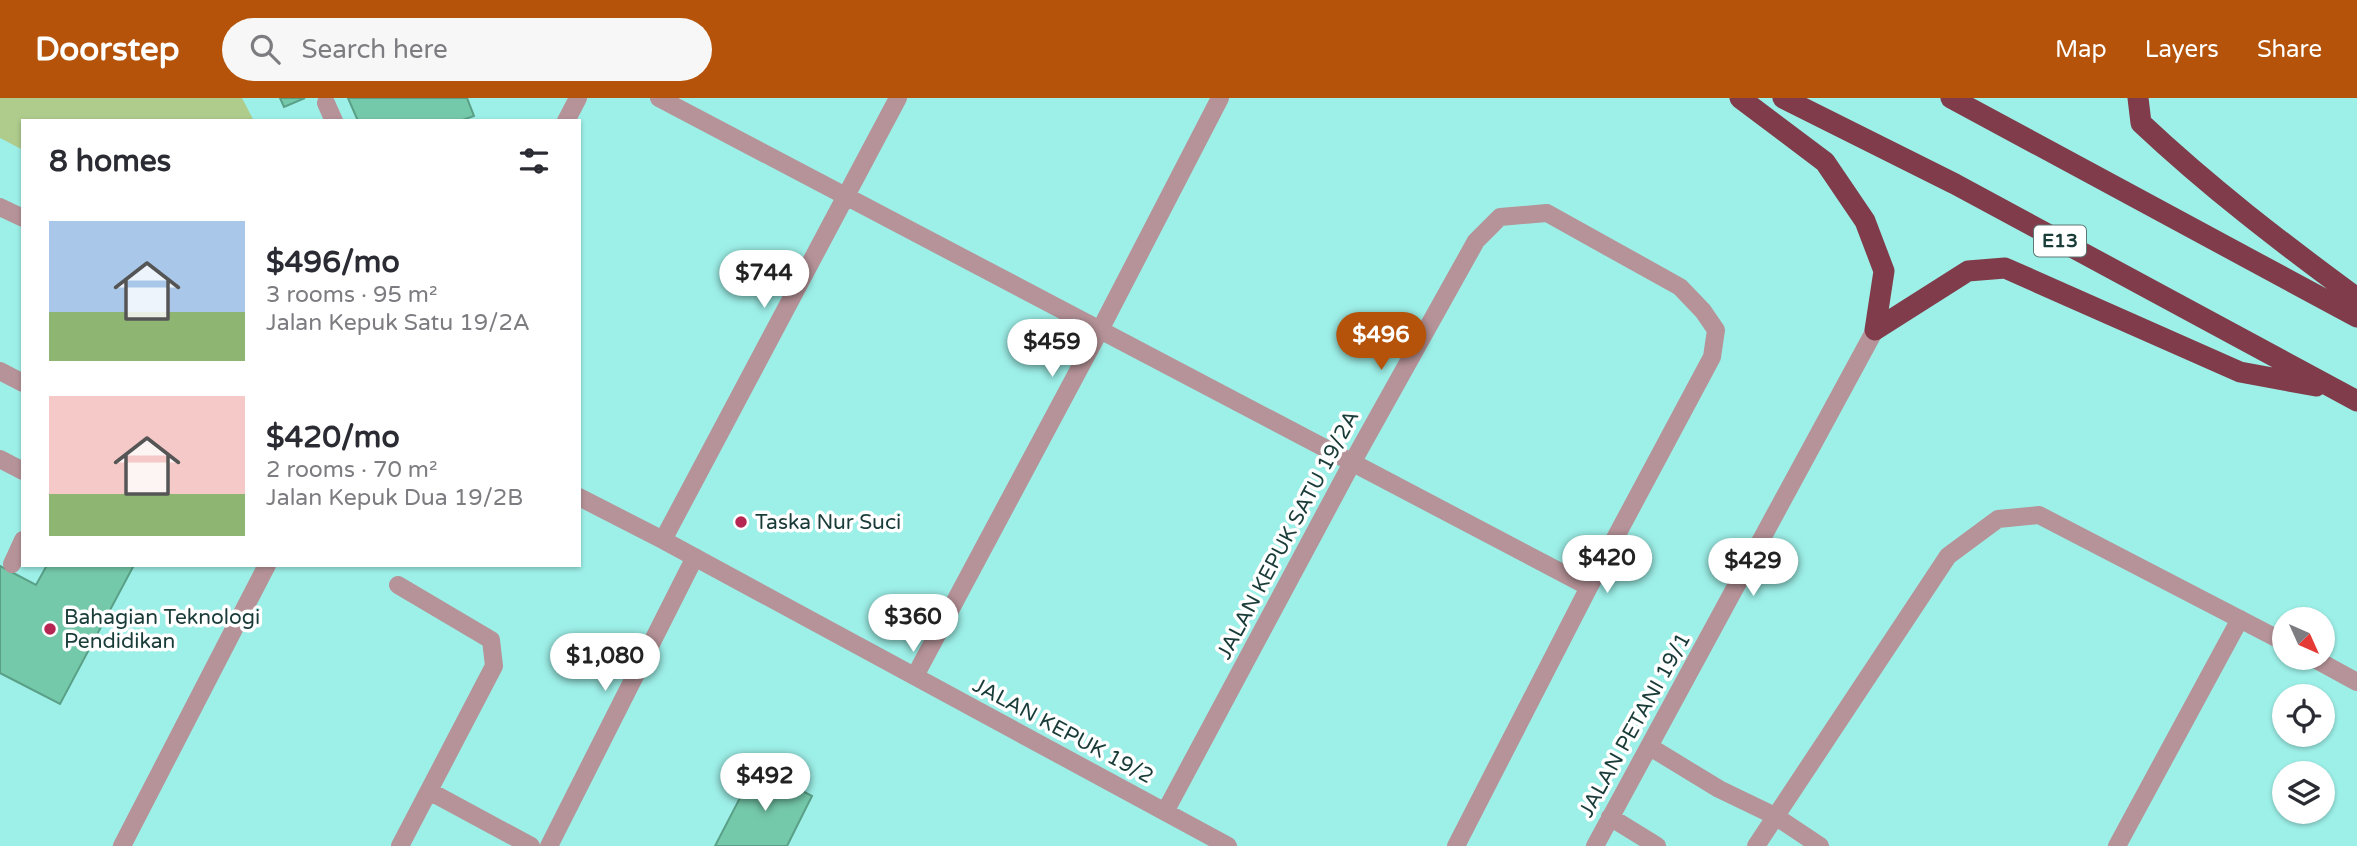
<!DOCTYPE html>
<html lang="en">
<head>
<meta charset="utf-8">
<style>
  :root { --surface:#fff; --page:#f7f7f7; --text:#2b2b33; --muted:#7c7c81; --accent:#b45309 }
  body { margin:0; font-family:"Varela Round",sans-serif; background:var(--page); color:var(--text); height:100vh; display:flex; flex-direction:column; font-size:26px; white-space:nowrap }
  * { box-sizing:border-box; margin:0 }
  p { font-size:23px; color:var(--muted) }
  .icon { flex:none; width:38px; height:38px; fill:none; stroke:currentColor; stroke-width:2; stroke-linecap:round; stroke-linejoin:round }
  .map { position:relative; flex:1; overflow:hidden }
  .drawer { position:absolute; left:21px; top:21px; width:560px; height:448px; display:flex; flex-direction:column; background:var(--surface); border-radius:0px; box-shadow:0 2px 5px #0004 }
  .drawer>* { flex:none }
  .needle { width:46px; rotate:135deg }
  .fabs { position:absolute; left:2272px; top:509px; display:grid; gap:14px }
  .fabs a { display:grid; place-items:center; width:63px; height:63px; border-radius:50%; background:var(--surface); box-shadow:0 2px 5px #0004; font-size:35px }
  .price { position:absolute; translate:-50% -60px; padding:0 16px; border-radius:24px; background:#fff; color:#222; font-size:23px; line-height:46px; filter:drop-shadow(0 2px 4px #0008) }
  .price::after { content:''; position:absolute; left:50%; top:42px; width:21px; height:16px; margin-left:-10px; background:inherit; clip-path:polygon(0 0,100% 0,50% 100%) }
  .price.current { background:var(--accent); color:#fff }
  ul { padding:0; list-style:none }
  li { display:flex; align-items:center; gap:21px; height:175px; padding:0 28px }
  li span { display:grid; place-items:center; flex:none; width:196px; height:140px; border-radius:0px; color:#555 }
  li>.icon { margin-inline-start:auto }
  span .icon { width:84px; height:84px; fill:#fffc; stroke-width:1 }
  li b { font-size:30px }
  h2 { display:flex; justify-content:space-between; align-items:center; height:84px; padding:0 28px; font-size:30px }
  header { display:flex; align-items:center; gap:42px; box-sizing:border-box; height:98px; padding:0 35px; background:var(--accent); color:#fff }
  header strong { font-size:33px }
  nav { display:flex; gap:38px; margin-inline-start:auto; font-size:24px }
  .search { width:490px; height:63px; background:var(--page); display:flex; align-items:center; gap:18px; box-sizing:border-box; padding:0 24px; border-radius:38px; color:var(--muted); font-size:26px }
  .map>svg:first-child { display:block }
</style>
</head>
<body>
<header>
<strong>Doorstep</strong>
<div class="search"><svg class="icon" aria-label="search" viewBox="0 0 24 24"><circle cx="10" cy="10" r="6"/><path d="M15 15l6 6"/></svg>Search here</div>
<nav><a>Map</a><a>Layers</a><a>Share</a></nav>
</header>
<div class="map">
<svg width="2357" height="748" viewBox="0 0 2357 748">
  <rect width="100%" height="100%" fill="#9df0e8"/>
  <path fill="#afcc8d" d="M0,0H242L254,23H23V52L0,40Z"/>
  <path fill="#75c9ab" stroke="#5aa087" stroke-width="2" d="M280,0H305L284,9Z
    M348,0H467L474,18L460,23H358Z
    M47,467H134L60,606L0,575V468L36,487Z
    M756,669L812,698L787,748H715Z"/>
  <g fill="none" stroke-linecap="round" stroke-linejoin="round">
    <path stroke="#b69398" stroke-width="18" d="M659,0L1589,489
      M326,5L334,23
      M566,23L578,0
      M0,109L23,120
      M0,273L23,285
      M0,361L23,373
      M579,399L663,442L1228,748
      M663,442L898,0
      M12,466L23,442
      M398,487L491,542L494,568L400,748
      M2313,560L2357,584
      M915,578L1100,232L1220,0
      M1650,649L1719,691L1775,718L1820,748
      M429,693L531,748
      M1165,714L1352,365L1476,143L1500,119L1547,115L1680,189L1703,213L1716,232L1712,259L1589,489L1456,748
      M1610,719L1657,748
      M122,748L267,467
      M549,748L695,459
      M1595,748L1875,232
      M1756,748L1948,458L1998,421L2039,417L2284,544
      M2117,748L2240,521"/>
    <path stroke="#803c4a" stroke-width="21" d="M1740,0L1825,64L1865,123L1884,173L1875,232
      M1783,0L1955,86L2357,303
      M1951,0L2357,219
      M2138,0L2141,25C2209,89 2282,145 2357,200
      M1875,232L1968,173L2005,170L2240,274L2316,288"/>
  </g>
  <g fill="#b62653" stroke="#fff" stroke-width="2.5">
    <circle cx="741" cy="424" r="7"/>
    <circle cx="50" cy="531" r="7"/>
  </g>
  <g text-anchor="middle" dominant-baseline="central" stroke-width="7" stroke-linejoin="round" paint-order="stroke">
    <rect fill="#fff" stroke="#5e7674" stroke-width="2" x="2034" y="127.5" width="52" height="31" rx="5"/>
    <g font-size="19" font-weight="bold" fill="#193c39">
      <text x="2060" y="143">E13</text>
    </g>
    <g font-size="21" fill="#193c39" stroke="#fff" text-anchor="start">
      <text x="755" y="424">Taska Nur Suci</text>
      <text x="64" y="519">Bahagian Teknologi<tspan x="64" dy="24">Pendidikan</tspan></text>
    </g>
    <g font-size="21" fill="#193c39" stroke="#fff">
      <text transform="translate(1288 437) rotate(-62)">JALAN KEPUK SATU 19/2A</text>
      <text transform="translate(1635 627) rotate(-61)">JALAN PETANI 19/1</text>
      <text transform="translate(1063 633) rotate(28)">JALAN KEPUK 19/2</text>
    </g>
  </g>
</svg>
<div class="fabs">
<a><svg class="needle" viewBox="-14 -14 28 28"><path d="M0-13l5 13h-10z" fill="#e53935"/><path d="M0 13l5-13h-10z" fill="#7c7c81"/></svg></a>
<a><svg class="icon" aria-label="locate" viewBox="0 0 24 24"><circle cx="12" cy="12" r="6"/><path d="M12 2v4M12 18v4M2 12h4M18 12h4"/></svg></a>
<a><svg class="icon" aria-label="layers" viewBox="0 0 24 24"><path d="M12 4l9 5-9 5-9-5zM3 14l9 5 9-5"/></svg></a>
</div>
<b class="price" style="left:764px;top:212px">$744</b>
<b class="price current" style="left:1381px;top:274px">$496</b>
<b class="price" style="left:1052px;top:281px">$459</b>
<b class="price" style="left:1607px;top:497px">$420</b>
<b class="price" style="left:1753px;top:500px">$429</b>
<b class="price" style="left:913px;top:556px">$360</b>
<b class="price" style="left:605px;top:595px">$1,080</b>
<b class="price" style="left:765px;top:715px">$492</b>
<section class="drawer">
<h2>8 homes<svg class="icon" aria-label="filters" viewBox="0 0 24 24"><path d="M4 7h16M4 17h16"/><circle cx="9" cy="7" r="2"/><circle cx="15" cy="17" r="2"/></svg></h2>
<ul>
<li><span style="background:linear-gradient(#a9c7e8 65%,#8fb573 0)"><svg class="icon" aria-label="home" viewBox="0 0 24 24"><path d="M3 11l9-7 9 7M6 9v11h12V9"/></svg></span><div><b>$496/mo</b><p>3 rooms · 95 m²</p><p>Jalan Kepuk Satu 19/2A</p></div></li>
<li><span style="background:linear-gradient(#f6c9c9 70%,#8fb573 0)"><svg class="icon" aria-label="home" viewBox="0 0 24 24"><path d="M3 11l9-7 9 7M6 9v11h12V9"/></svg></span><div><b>$420/mo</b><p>2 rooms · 70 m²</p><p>Jalan Kepuk Dua 19/2B</p></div></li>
</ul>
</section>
</div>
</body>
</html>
